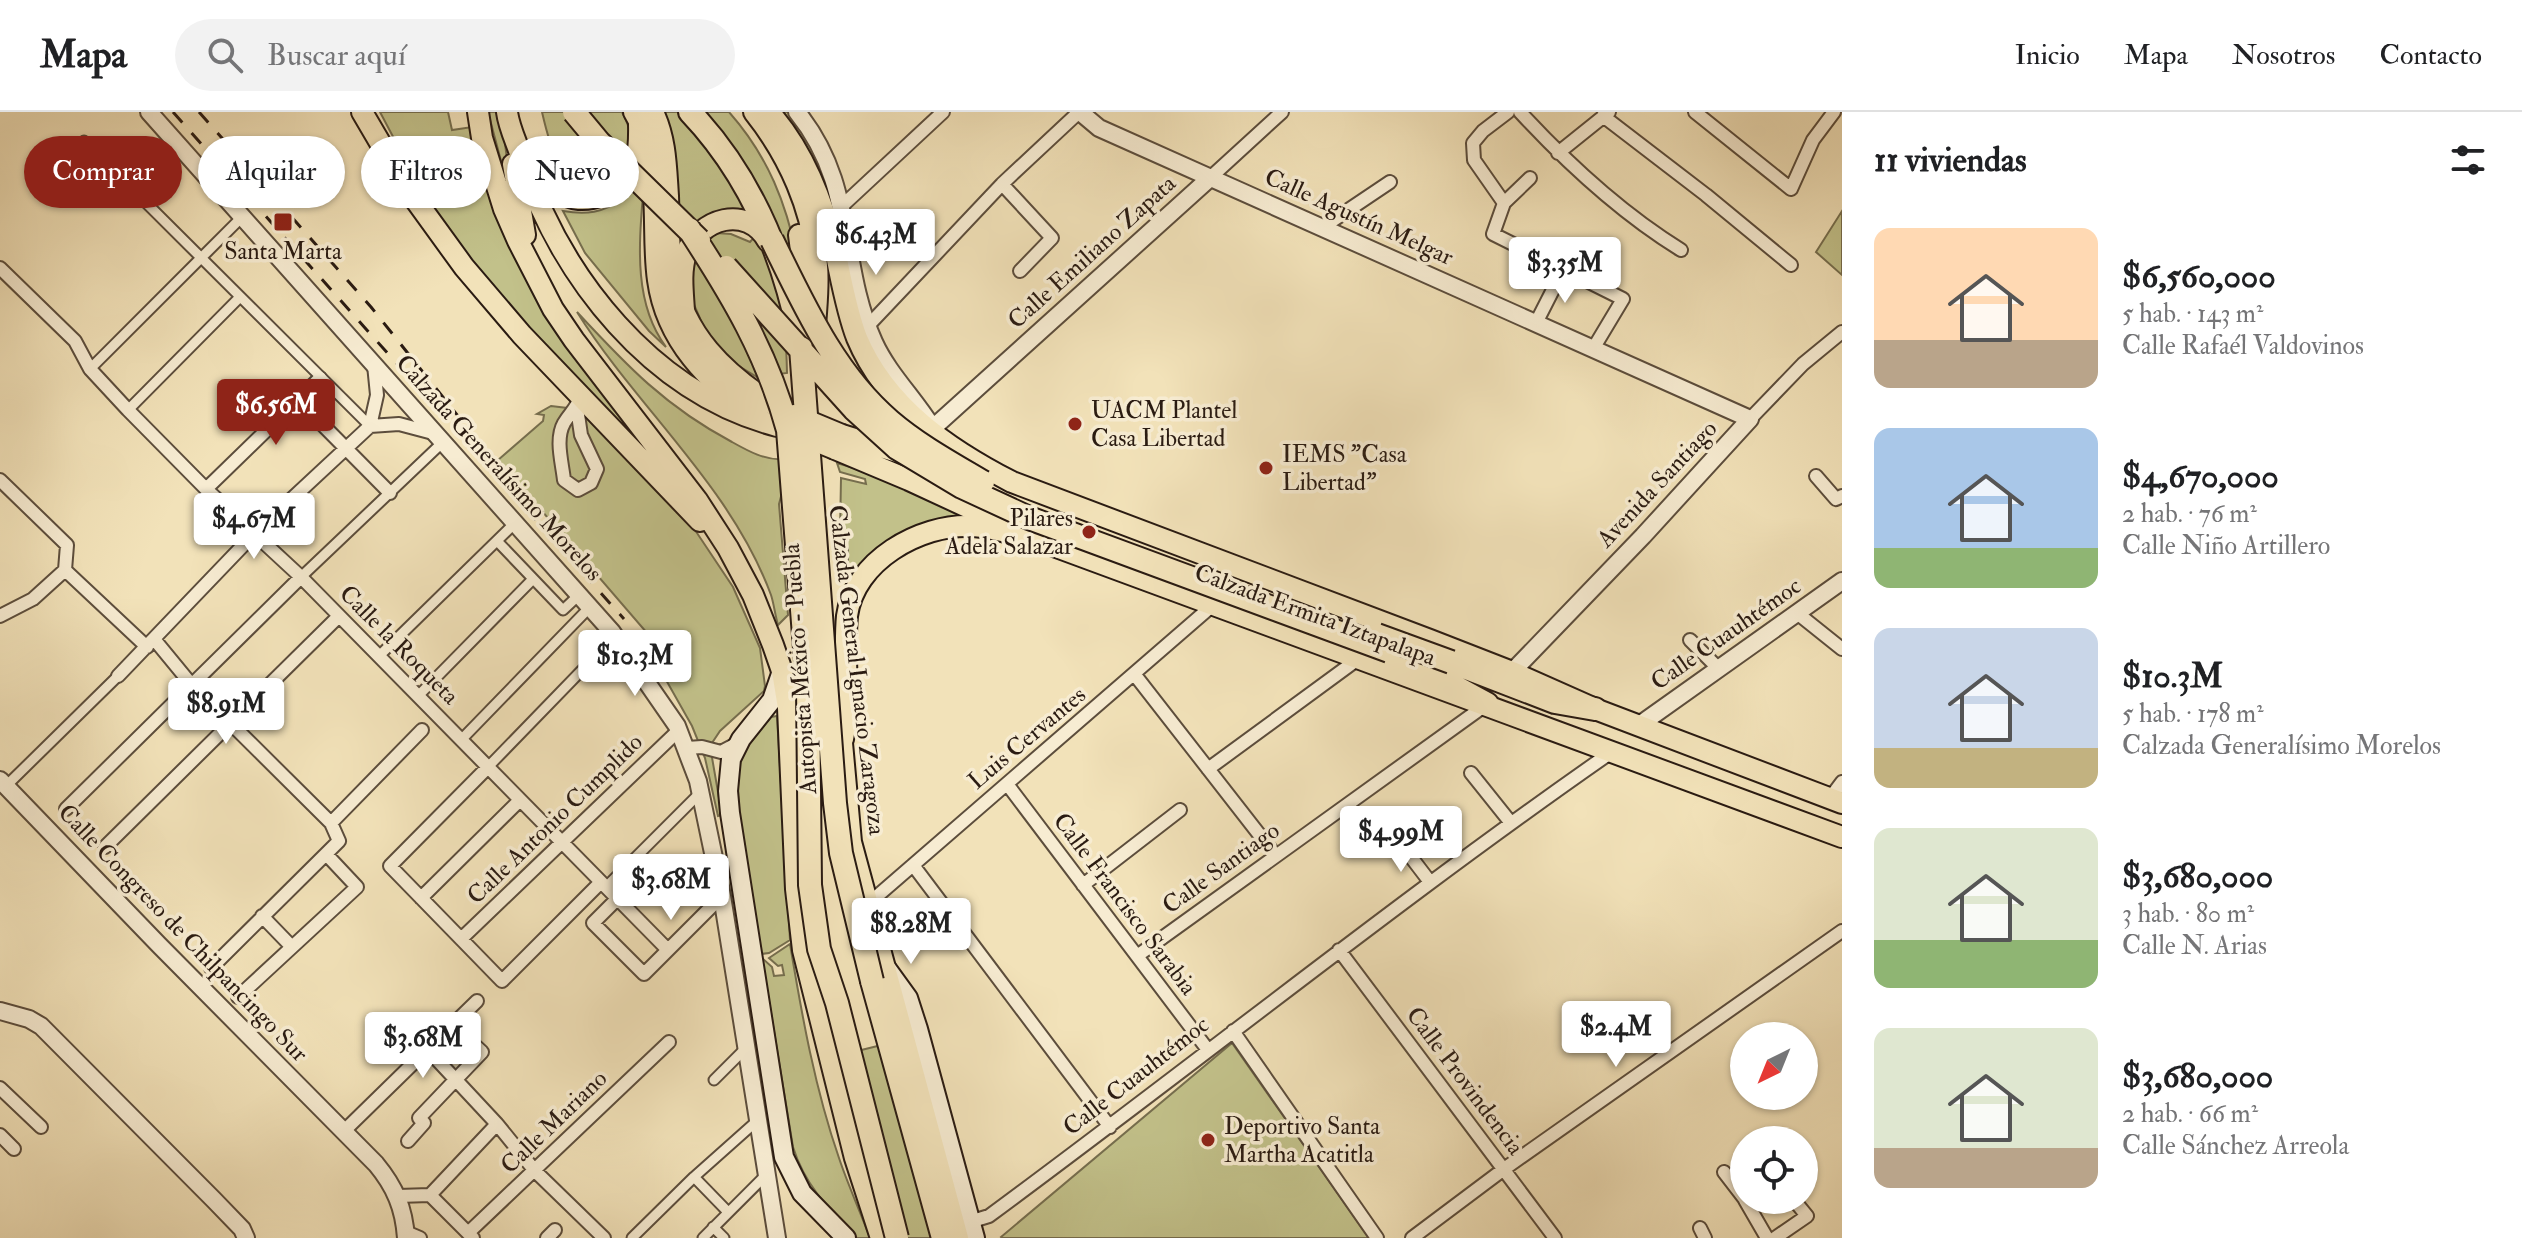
<!DOCTYPE html>
<html lang="es">
<head>
<meta charset="utf-8">
<style>
  :root { --surface:#fff; --page:#f2f2f2; --text:#202124; --muted:#757577; --line:#e0e0e0; --accent:#8f2418 }
  body { margin:0; font-family:"IM FELL Double Pica",serif; background:var(--page); color:var(--text); height:100vh; display:flex; flex-direction:column; font-size:30px; white-space:nowrap }
  * { box-sizing:border-box; margin:0 }
  p { font-size:26px; color:var(--muted) }
  .icon { flex:none; width:44px; height:44px; fill:none; stroke:currentColor; stroke-width:2; stroke-linecap:round; stroke-linejoin:round }
  .map { position:relative; flex:1; overflow:hidden }
  .drawer { display:flex; flex-direction:column; background:var(--surface); width:680px }
  .drawer>* { flex:none }
  .guide { position:absolute; left:24px; top:24px; width:760px; height:72px; display:flex; gap:16px }
  .needle { width:52px; rotate:223deg }
  .tools { position:absolute; left:1730px; top:910px; display:grid; gap:16px }
  .tools a { display:grid; place-items:center; width:88px; height:88px; border-radius:50%; background:var(--surface); box-shadow:0 2px 6px #0004; font-size:40px }
  .price { position:absolute; translate:-50% -68px; padding:0 18px; border-radius:8px; background:#fff; color:#222; font-size:26px; line-height:52px; filter:drop-shadow(0 2px 4px #0008) }
  .price::after { content:''; position:absolute; left:50%; top:48px; width:24px; height:18px; margin-left:-12px; background:inherit; clip-path:polygon(0 0,100% 0,50% 100%) }
  .price.selected { background:var(--accent); color:#fff }
  ul { padding:0; list-style:none }
  li { display:flex; align-items:center; gap:24px; height:200px; padding:0 32px }
  li span { display:grid; place-items:center; flex:none; width:224px; height:160px; border-radius:16px; color:#555 }
  li>.icon { margin-inline-start:auto }
  span .icon { width:96px; height:96px; fill:#fffc; stroke-width:1 }
  li b { font-size:34px }
  h2 { display:flex; justify-content:space-between; align-items:center; height:96px; padding:0 32px; font-size:34px }
  .chip { padding:0 28px; border-radius:36px; background:var(--surface); box-shadow:0 2px 6px #0004; font-size:28px; line-height:72px }
  .chip.selected { background:var(--accent); color:#fff }
  header { display:flex; align-items:center; gap:48px; box-sizing:border-box; height:112px; padding:0 40px; background:var(--surface); border-bottom:2px solid var(--line) }
  header strong { font-size:38px }
  nav { display:flex; gap:44px; margin-inline-start:auto; font-size:28px }
  .search { width:560px; height:72px; background:var(--page); display:flex; align-items:center; gap:20px; box-sizing:border-box; padding:0 28px; border-radius:44px; color:var(--muted); font-size:30px }
  main { display:flex; flex:1; min-height:0 }
  .map>svg:first-child { display:block }
</style>
</head>
<body>
<header>
<strong>Mapa</strong>
<div class="search"><svg class="icon" aria-label="search" viewBox="0 0 24 24"><circle cx="10" cy="10" r="6"/><path d="M15 15l6 6"/></svg>Buscar aquí</div>
<nav><a>Inicio</a><a>Mapa</a><a>Nosotros</a><a>Contacto</a></nav>
</header>
<main>
<div class="map">
<svg width="1842" height="1126" viewBox="0 0 1842 1126">
  <rect width="100%" height="100%" fill="#f2e2b9"/>
  <filter id="stains"><feTurbulence type="fractalNoise" baseFrequency=".0025" numOctaves="4"/><feColorMatrix values="0 0 0 0 .2 0 0 0 0 .09 0 0 0 0 .02 0 0 0 .5 -.17"/></filter>
  <radialGradient id="worn" r=".72"><stop offset=".6" stop-color="#630" stop-opacity="0"/><stop offset="1" stop-color="#630" stop-opacity=".3"/></radialGradient>
  <path fill="#c2c18a" stroke="#766e4e" stroke-width="2" d="M380,0H448L452,18L472,15L508,131L539,191L666,357C603,291 533,228 476,156C439,109 408,54 380,0Z
    M488,0H501L513,94Z
    M542,0H622C638,30 632,41 613,66C563,83 551,39 542,0Z
    M663,0H729C768,44 787,92 798,150L745,102L679,145Z
    M779,0H790L822,51L840,114Z
    M644,69C640,124 631,188 666,235L649,219L585,141L563,99C586,103 603,101 622,87L619,82Z
    M1842,99V163L1816,140Z
    M716,121L731,122L750,130L757,122C780,175 786,204 787,261L757,265L724,245L705,218L692,188L689,178L694,138Z
    M577,200C627,254 666,295 732,330C748,339 766,349 784,347V373L779,392L788,503L778,513C775,503 774,492 771,483C731,374 637,296 577,200Z
    M551,294L584,298L695,418L733,475L760,536L765,574L764,579L720,619L710,634L722,703L718,704L705,646L692,614L657,552L666,543L498,348L543,309L544,303L537,302Z
    M837,351L860,358L984,410L969,408L857,464L848,460V436L837,431L836,422H840L841,366L866,372L865,367L840,360Z
    M777,604L790,828L769,841L761,842C755,800 728,680 742,645C748,631 761,617 771,605Z
    M790,832C802,904 815,977 839,1046C848,1073 860,1099 870,1126H857C830,1098 805,1074 793,1035L762,846L772,855L774,864L784,863L782,853L778,854L769,846Z
    M898,929L951,1126H907L841,943Z
    M1232,931L1369,1126H1002L1001,1125Z"/>
  <g fill="none" stroke-linecap="round" stroke-linejoin="round">
    <g stroke="#5c4d3c" stroke-width="13">
      <path id="pedestrian" d="M84,29L370,314
        M90,257L242,105
        M128,298L239,186
        M497,429L563,498L579,483
        M301,465L443,330
        M379,544L515,411
        M418,584L533,467
        M461,628L590,495
        M488,655L615,524
        M6,674L118,564
        M606,775L701,680
        M714,968L746,936
        M694,1065L728,1100
        M713,1115L724,1126
        M632,1126L694,1065L758,1008
        M703,1126L767,1062"/>
    </g>
    <g stroke="#5c4d3c" stroke-width="16">
      <path id="minor" d="M1520,0C1568,52 1621,101 1681,138
        M1695,0L1791,77L1813,28L1834,0
        M1603,4L1706,83L1791,153
        M1558,41L1609,0
        M1211,65L1282,0
        M1530,66L1504,91L1493,122L1623,187L1593,237
        M1002,72L1052,126L1020,159
        M1504,91L1474,48L1473,31L1483,19L1508,0
        M842,94L943,0
        M1323,115L1390,70
        M0,156L75,229L90,257L128,298L206,377L301,465L668,838
        M1536,211L1563,158
        M865,217L1002,72L1079,0
        M299,289L390,381
        M577,296L581,323L597,357L591,371L578,378L564,368C562,350 555,327 564,311C570,301 577,296 581,284
        M1750,307L1803,252L1842,220
        M370,314L399,312L433,321
        M1816,364L1836,387L1842,384
        M0,368L67,433L65,458L147,535
        M206,377L320,266
        M1797,501L1842,537
        M0,504L33,487L65,458
        M154,527L191,572L331,711L339,729L211,856
        M1690,528L1718,556
        M1135,563L1276,744
        M118,564L255,421L370,314L377,283L374,253
        M687,636L702,635L721,640L736,632
        M488,655L390,754L502,869L601,770
        M1208,657L1358,547
        M1471,661L1511,711
        M1007,672L1208,938
        M1830,686L1842,670
        M66,697L301,465
        M331,711L422,618
        M1401,732L1430,770
        M105,735L339,504
        M913,753L1110,1015
        M1083,773L1180,698
        M421,786L520,688
        M617,787L593,811L644,862L722,784
        M868,792L1213,493
        M262,804L292,835
        M461,827L679,618
        M1339,838L1555,1126
        M1137,844L1487,592
        M238,885L357,775L326,742
        M1233,919L1377,1126
        M428,938L497,1012L535,1059L604,1126
        M0,976L41,1015
        M343,1020L477,889
        M0,1023L14,1037
        M408,1029L424,1011L419,1006L482,940L453,913
        M1724,1060L1744,1086
        M430,1083L497,1012
        M398,1084L430,1083L473,1126
        M1745,1088L1767,1126
        M966,1111L989,1104C1198,950 1400,787 1613,639
        M1700,1116L1705,1126
        M406,1120L420,1126
        M468,1121L669,930
        M547,1126L555,1118
        M1412,1126L1504,1057L1842,819
        M1775,1126L1807,1104L1794,1088"/>
    </g>
    <g stroke="#5c4d3c" stroke-width="20">
      <path id="tertiary" d="M149,0L612,520L677,614L698,669L722,784L777,1126
        M797,0C857,74 838,151 874,230C888,261 914,286 932,315
        M1080,0L1099,16L1750,307L1643,424L1512,560
        M933,316L1211,65
        M1638,614L1842,469
        M0,668L159,833L376,1052C395,1075 404,1096 406,1126
        M0,899L29,907L41,914L214,1088L242,1117L246,1126"/>
    </g>
    <g stroke="#2a1b12" stroke-width="22">
      <path id="secondary" d="M782,559L772,588L741,627L731,647L728,679L730,701L784,1045L802,1081L846,1126
        M887,857L908,886L918,917L975,1126"/>
    </g>
    <g stroke="#2a1b12" stroke-width="24">
      <path id="primary" d="M634,0C650,26 652,53 654,82C656,111 654,140 658,168C666,227 708,272 757,302
        M653,0C666,27 666,55 668,84C669,111 668,138 673,164C684,223 724,261 772,292
        M769,0C804,39 824,92 836,143C842,171 847,200 857,226C886,295 948,337 1012,370L1430,528L1512,560L1595,597L1842,691
        M842,323L907,343
        M835,337L909,368L1043,430L1842,725"/>
    </g>
    <g stroke="#2a1b12" stroke-width="24">
      <path id="trunk" d="M362,0L406,75L464,155L522,223L700,409
        M478,0L482,26L504,97L518,129L553,197L574,228L697,388L728,436L753,483L773,533L782,559L788,596L796,777L803,838L855,1046L881,1126
        M507,0C509,16 517,31 522,47C561,166 652,281 777,314
        M754,0C789,44 813,98 817,154C819,174 816,196 815,216
        M532,41C537,55 543,69 555,78C585,100 625,79 636,47C640,35 639,21 639,9
        M513,52L525,123
        M799,123L804,162L803,186
        M684,199C683,180 680,160 686,142C699,106 747,92 768,129
        M834,602L842,631L851,730L958,1126
        M843,627C851,586 843,545 847,504C854,449 920,412 971,414C995,415 1019,424 1043,430"/>
    </g>
    <g stroke="#2a1b12" stroke-width="26">
      <path id="motorway" d="M690,0C749,62 782,140 799,222
        M1389,539L1487,592
        M1451,550L1555,590L1595,597
        M872,869L943,1126"/>
    </g>
    <use href="#pedestrian" stroke="#f7ecd2" stroke-width="9"/>
    <use href="#minor" stroke="#f7ecd2" stroke-width="12"/>
    <use href="#tertiary" stroke="#f7ecd2" stroke-width="16"/>
    <use href="#secondary" stroke="#f7ecd2" stroke-width="18"/>
    <use href="#primary" stroke="#f2e2b9" stroke-width="20"/>
    <use href="#trunk" stroke="#f2e2b9" stroke-width="20"/>
    <use href="#motorway" stroke="#f2e2b9" stroke-width="22"/>
    <path stroke="#2a1b12" stroke-width="3" stroke-dasharray="14 14" stroke-linecap="butt" d="M173,0L624,507
      M199,0L371,195L466,314"/>
    <g stroke="#2a1b12" stroke-width="24" stroke-linecap="butt">
      <path id="primary-bridge" d="M794,303L842,323
        M796,321L835,337"/>
    </g>
    <g stroke="#2a1b12" stroke-width="26" stroke-linecap="butt">
      <path id="motorway-bridge" d="M574,0L599,30L699,128
        M689,117C732,183 767,241 788,318L808,575L810,773L819,837L837,891L897,1126
        M772,128C804,193 834,261 890,309C918,333 951,351 983,370
        M726,155L854,297L897,336L962,375L1029,406L1389,539
        M801,236L835,691L841,741L872,869
        M1377,523L1451,550"/>
    </g>
    <use href="#primary-bridge" stroke="#f2e2b9" stroke-width="20"/>
    <use href="#motorway-bridge" stroke="#f2e2b9" stroke-width="22"/>
  </g>
  <g fill="#8f2418" stroke="#f7ecd2" stroke-width="3">
    <rect x="273" y="100" width="20" height="20" rx="4"/>
    <circle cx="1075" cy="312" r="8"/>
    <circle cx="1266" cy="356" r="8"/>
    <circle cx="1089" cy="420" r="8"/>
    <circle cx="1208" cy="1028" r="8"/>
  </g>
  <g text-anchor="middle" dominant-baseline="central" stroke-width="7" stroke-linejoin="round" paint-order="stroke">
    <g font-size="24" fill="#2a1b12" stroke="#f7ecd2">
      <text transform="translate(1359 105) rotate(24)">Calle Agustín Melgar</text>
      <text transform="translate(1092 140) rotate(-42)">Calle Emiliano Zapata</text>
      <text transform="translate(499 356) rotate(48)">Calzada Generalísimo Morelos</text>
      <text transform="translate(1657 372) rotate(-47)">Avenida Santiago</text>
      <text transform="translate(1315 503) rotate(20)">Calzada Ermita Iztapalapa</text>
      <text transform="translate(1726 522) rotate(-35)">Calle Cuauhtémoc</text>
      <text transform="translate(399 533) rotate(45)">Calle la Roqueta</text>
      <text transform="translate(800 557) rotate(-94)">Autopista México - Puebla</text>
      <text transform="translate(857 558) rotate(83)">Calzada General Ignacio Zaragoza</text>
      <text transform="translate(1027 626) rotate(-40)">Luis Cervantes</text>
      <text transform="translate(555 707) rotate(-44)">Calle Antonio Cumplido</text>
      <text transform="translate(1221 756) rotate(-36)">Calle Santiago</text>
      <text transform="translate(1125 792) rotate(53)">Calle Francisco Sarabia</text>
      <text transform="translate(183 821) rotate(46)">Calle Congreso de Chilpancingo Sur</text>
      <text transform="translate(1136 964) rotate(-38)">Calle Cuauhtémoc</text>
      <text transform="translate(1465 969) rotate(53)">Calle Provindencia</text>
      <text transform="translate(554 1010) rotate(-44)">Calle Mariano</text>
    </g>
    <g font-size="24" fill="#2a1b12" stroke="#f7ecd2" text-anchor="start">
      <text x="283" y="139" text-anchor="middle">Santa Marta</text>
      <text x="1091" y="298">UACM Plantel<tspan x="1091" dy="28">Casa Libertad</tspan></text>
      <text x="1282" y="342">IEMS "Casa<tspan x="1282" dy="28">Libertad"</tspan></text>
      <text x="1073" y="406" text-anchor="end">Pilares<tspan x="1073" dy="28">Adela Salazar</tspan></text>
      <text x="1224" y="1014">Deportivo Santa<tspan x="1224" dy="28">Martha Acatitla</tspan></text>
    </g>
  </g>
  <rect width="100%" height="100%" filter="url(#stains)"/>
  <rect width="100%" height="100%" fill="url(#worn)"/>
</svg>
<div class="tools">
<a><svg class="needle" viewBox="-14 -14 28 28"><path d="M0-13l5 13h-10z" fill="#e53935"/><path d="M0 13l5-13h-10z" fill="#757577"/></svg></a>
<a><svg class="icon" aria-label="locate" viewBox="0 0 24 24"><circle cx="12" cy="12" r="6"/><path d="M12 2v4M12 18v4M2 12h4M18 12h4"/></svg></a>
</div>
<b class="price" style="left:876px;top:165px">$6.43M</b>
<b class="price" style="left:1565px;top:193px">$3.35M</b>
<b class="price selected" style="left:276px;top:335px">$6.56M</b>
<b class="price" style="left:254px;top:449px">$4.67M</b>
<b class="price" style="left:635px;top:586px">$10.3M</b>
<b class="price" style="left:226px;top:634px">$8.91M</b>
<b class="price" style="left:1401px;top:762px">$4.99M</b>
<b class="price" style="left:671px;top:810px">$3.68M</b>
<b class="price" style="left:911px;top:854px">$8.28M</b>
<b class="price" style="left:1616px;top:957px">$2.4M</b>
<b class="price" style="left:423px;top:968px">$3.68M</b>
<div class="guide">
<a class="chip selected">Comprar</a>
<a class="chip">Alquilar</a>
<a class="chip">Filtros</a>
<a class="chip">Nuevo</a>
</div>
</div>
<section class="drawer">
<h2>11 viviendas<svg class="icon" aria-label="filters" viewBox="0 0 24 24"><path d="M4 7h16M4 17h16"/><circle cx="9" cy="7" r="2"/><circle cx="15" cy="17" r="2"/></svg></h2>
<ul>
<li><span style="background:linear-gradient(#ffd9b3 70%,#b9a48a 0)"><svg class="icon" aria-label="home" viewBox="0 0 24 24"><path d="M3 11l9-7 9 7M6 9v11h12V9"/></svg></span><div><b>$6,560,000</b><p>5 hab. · 143 m²</p><p>Calle Rafaél Valdovinos</p></div></li>
<li><span style="background:linear-gradient(#a9c7e8 75%,#8fb573 0)"><svg class="icon" aria-label="home" viewBox="0 0 24 24"><path d="M3 11l9-7 9 7M6 9v11h12V9"/></svg></span><div><b>$4,670,000</b><p>2 hab. · 76 m²</p><p>Calle Niño Artillero</p></div></li>
<li><span style="background:linear-gradient(#c9d6e8 75%,#c2b280 0)"><svg class="icon" aria-label="home" viewBox="0 0 24 24"><path d="M3 11l9-7 9 7M6 9v11h12V9"/></svg></span><div><b>$10.3M</b><p>5 hab. · 178 m²</p><p>Calzada Generalísimo Morelos</p></div></li>
<li><span style="background:linear-gradient(#dfe7d0 70%,#8fb573 0)"><svg class="icon" aria-label="home" viewBox="0 0 24 24"><path d="M3 11l9-7 9 7M6 9v11h12V9"/></svg></span><div><b>$3,680,000</b><p>3 hab. · 80 m²</p><p>Calle N. Arias</p></div></li>
<li><span style="background:linear-gradient(#dfe7d0 75%,#b9a48a 0)"><svg class="icon" aria-label="home" viewBox="0 0 24 24"><path d="M3 11l9-7 9 7M6 9v11h12V9"/></svg></span><div><b>$3,680,000</b><p>2 hab. · 66 m²</p><p>Calle Sánchez Arreola</p></div></li>
</ul>
</section>
</main>
</body>
</html>
